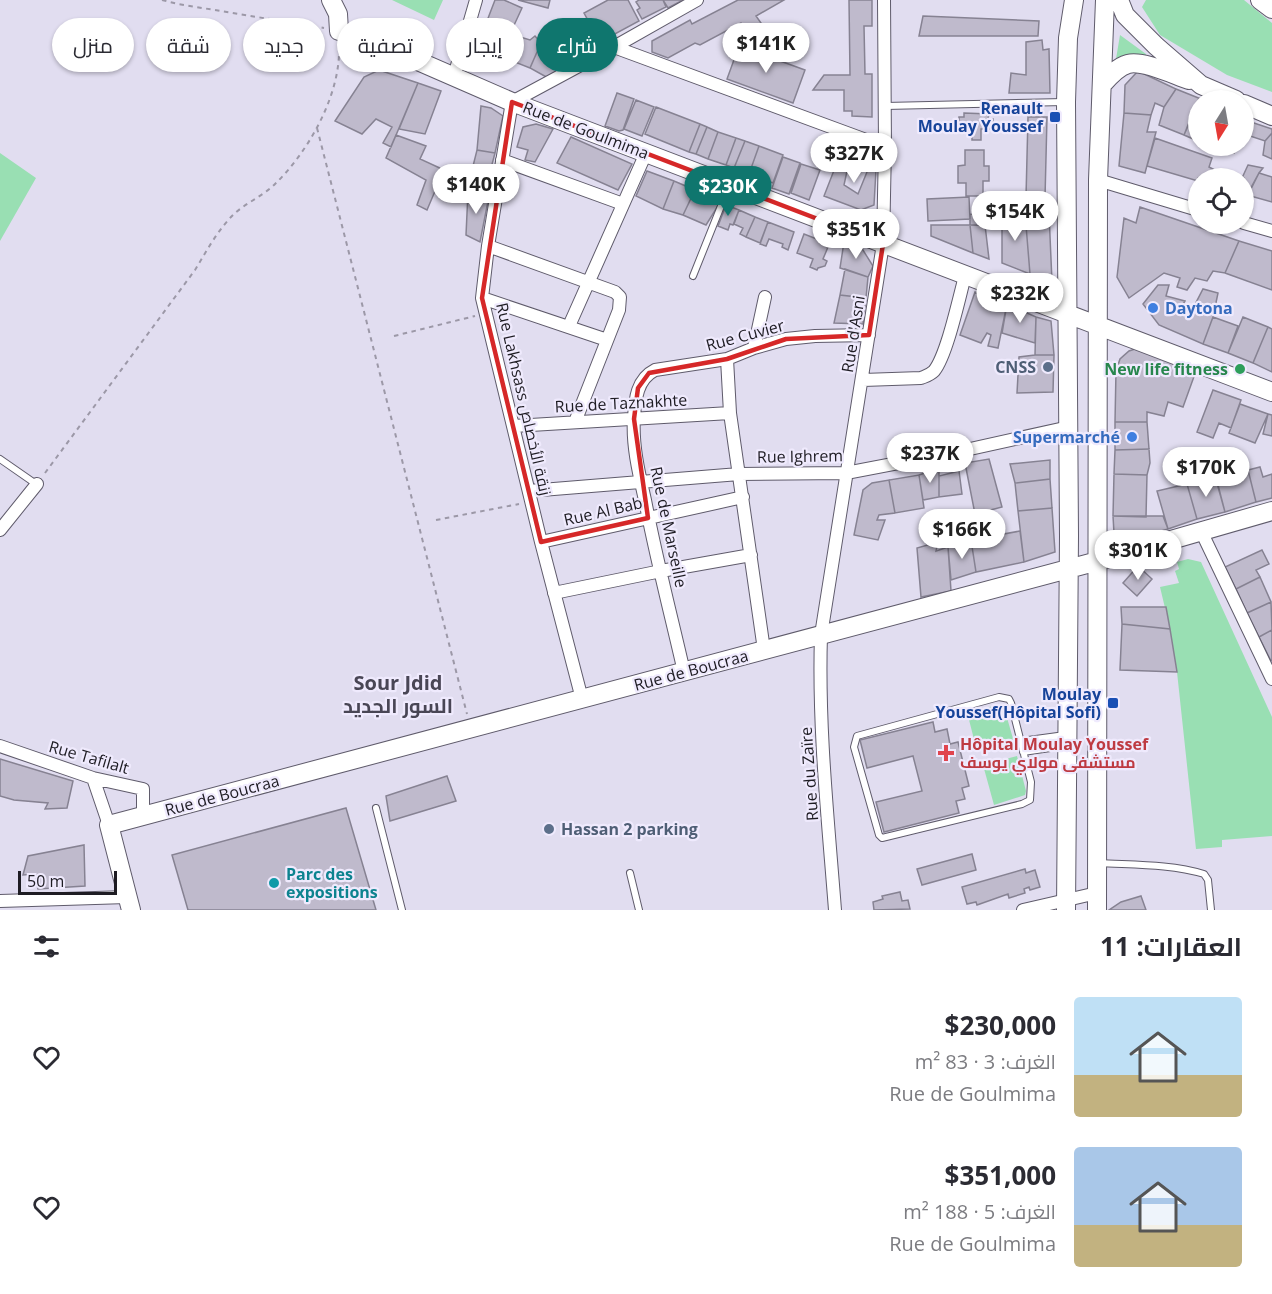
<!DOCTYPE html>
<html lang="ar">
<head>
<meta charset="utf-8">
<style>
  :root { --surface:#fff; --page:#f7f7f7; --text:#2b2b33; --muted:#7c7c81; --accent:#0f766e }
  body { margin:0; font-family:"Open Sans",Cairo,sans-serif; background:var(--page); color:var(--text); direction:rtl; height:100vh; display:flex; flex-direction:column; font-size:22px; white-space:nowrap }
  * { box-sizing:border-box; margin:0 }
  p { font-size:20px; color:var(--muted) }
  .icon { flex:none; width:33px; height:33px; fill:none; stroke:currentColor; stroke-width:2; stroke-linecap:round; stroke-linejoin:round }
  .map { position:relative; height:910px; overflow:hidden; direction:ltr }
  .sheet { display:flex; flex-direction:column; background:var(--surface); flex:1 }
  .sheet>* { flex:none }
  .guide { position:absolute; left:18px; top:18px; width:600px; height:54px; direction:rtl; display:flex; gap:12px }
  .needle { width:39px; rotate:191deg }
  .fabs { position:absolute; left:1188px; top:90px; display:grid; gap:12px }
  .fabs a { display:grid; place-items:center; width:66px; height:66px; border-radius:50%; background:var(--surface); box-shadow:0 2px 4px #0004; font-size:30px }
  .scale { position:absolute; left:18px; bottom:15px; width:99px; box-sizing:border-box; padding-left:6px; border:3px solid #1e1c23; border-top:0; font-size:16px; line-height:21px; white-space:nowrap; color:#1e1c23; -webkit-text-stroke:4px #efeafd; paint-order:stroke }
  .price { position:absolute; translate:-50% -51px; padding:0 14px; border-radius:21px; background:#fff; color:#222; font-size:20px; line-height:39px; filter:drop-shadow(0 2px 3px #0008) }
  .price::after { content:''; position:absolute; left:50%; top:36px; width:18px; height:14px; margin-left:-9px; background:inherit; clip-path:polygon(0 0,100% 0,50% 100%) }
  .price.on { background:var(--accent); color:#fff }
  ul { padding:0; list-style:none }
  li { display:flex; align-items:center; gap:18px; height:150px; padding:0 30px }
  li span { display:grid; place-items:center; flex:none; width:168px; height:120px; border-radius:6px; color:#555 }
  li>.icon { margin-inline-start:auto }
  span .icon { width:72px; height:72px; fill:#fffc; stroke-width:1 }
  li b { font-size:26px }
  h2 { display:flex; justify-content:space-between; align-items:center; height:72px; padding:0 30px; font-size:26px }
  .chip { padding:0 21px; border-radius:27px; background:var(--surface); box-shadow:0 2px 4px #0004; font-size:21px; line-height:54px }
  .chip.on { background:var(--accent); color:#fff }
  .map>svg:first-child { display:block }
</style>
</head>
<body>
<div class="map">
<svg width="1272" height="910" viewBox="0 0 1272 910">
  <rect width="100%" height="100%" fill="#e1ddf0"/>
  <path fill="#99dfb3" d="M392,0H443L434,20Z
    M1146,0H1244L1272,23V92L1227,75L1160,35L1142,7Z
    M1120,35L1146,54V57L1129,54L1116,59Z
    M0,153L36,178L0,241Z
    M1188,559L1201,562L1272,717V836L1222,840V847L1196,849L1177,672L1170,629L1160,587L1179,583L1175,571L1179,569L1177,562Z
    M1003,704L1014,742L977,751L967,712Z
    M1017,756L1026,791L1025,795L994,805L983,765Z"/>
  <path fill="#bfbacc" stroke="#868292" stroke-width="1.5" d="M495,0H504L522,8L510,34L530,40L535,36L541,43L530,68L477,47Z
    M518,0H550L548,8Z
    M608,0H628L639,21L600,42L584,13Z
    M639,0H663L666,7L642,19L637,10L640,8L636,2Z
    M663,0H683L668,8Z
    M738,0H784L756,16L761,23L746,31L741,23L700,45L695,43L668,58L652,52V41L690,20L692,24Z
    M849,0H872V26H864L865,74H872V117L852,116V111H844V90H813L824,75H850Z
    M923,16L1039,21L1038,36H919Z
    M589,28L600,45L584,53L574,37Z
    M567,37L580,59L550,79L530,68L541,43L553,45Z
    M1042,40L1043,50L1049,49L1050,93H1009L1011,73L1026,75V42Z
    M739,46L805,70L793,103L727,79Z
    M379,70L418,83L391,147L383,143L392,127L376,119L362,134L335,121L364,77Z
    M1138,71L1176,89L1164,107L1155,103L1151,115L1124,113L1125,85Z
    M418,83L441,91L425,134L399,129Z
    M1176,89L1201,99L1198,100L1184,135L1159,125L1164,107Z
    M617,93L634,99L623,130L619,131L605,126Z
    M636,100L654,107L642,136L624,129Z
    M1198,104V141L1184,135Z
    M481,106L491,108L503,116L495,153L477,150Z
    M656,107L700,124L689,152L645,134Z
    M964,113L989,114L988,119H993V129H981V140H972V130H959V117H964Z
    M1124,113L1151,115L1147,132H1156L1145,173L1119,166Z
    M1028,117H1047L1045,198L1026,197Z
    M1248,121L1272,129V133L1265,141L1244,134Z
    M536,124L553,129L535,162L525,160L528,150L517,147L523,127Z
    M700,124L707,127L696,154L689,152Z
    M707,127L718,132L708,159L696,154Z
    M718,132L736,138L726,165L708,159Z
    M1272,133V159L1263,155L1265,141Z
    M396,135L426,146L420,159L444,170L427,210L417,205L426,180L386,158Z
    M571,137L632,164L618,190L557,163Z
    M736,138L745,141L734,168L726,165Z
    M1155,138L1212,158L1209,167L1215,170L1210,178H1198V181L1147,166Z
    M745,141L759,146L749,174L734,168Z
    M759,146L783,155L773,183L749,174Z
    M868,146L877,152L874,205L861,210L824,196L838,160L849,162L844,185L858,194L869,167L861,161Z
    M1210,146H1237L1234,153Z
    M477,150L495,153L490,172L472,170Z
    M965,150H984V166H989V181H983V196H966V183H958V166L965,165Z
    M783,157L800,163L789,194L772,188Z
    M801,164L820,170L809,200L791,193Z
    M1248,165L1263,168L1259,173L1244,203V178H1242Z
    M472,170L490,172L489,196L468,192Z
    M1215,170L1233,178H1210Z
    M647,171L674,181L663,209L636,196Z
    M1259,173L1272,177V202L1247,195Z
    M674,181L695,190L683,215L663,209Z
    M695,190L721,201L706,225L683,215Z
    M468,192L489,196L480,242L466,235Z
    M969,197L970,219L928,221L927,199Z
    M726,205L739,210L733,225L730,224L728,230L718,226Z
    M1140,207L1239,241L1225,273L1213,271L1207,281L1195,278L1187,290L1177,287L1180,278L1164,273L1129,298L1117,277L1124,218L1136,223Z
    M739,210L755,217L746,237L740,234L743,228L734,224Z
    M1025,213H1049L1052,282L1030,274Z
    M1025,213L1030,274L1002,263V215Z
    M970,214L1002,215V226L970,225Z
    M755,217L768,222L760,243L746,237Z
    M768,222L794,232L788,250L782,247L783,244L769,239L766,246L760,244Z
    M931,225H970L973,253L931,236Z
    M970,225H985L989,259L973,253Z
    M804,234L827,243L825,246L828,247L823,259L827,261L825,266L818,268L817,270L810,267L813,259L797,253Z
    M1239,241L1272,251V290L1225,273Z
    M844,242L861,247L873,266L868,277L840,268Z
    M845,269L868,277L866,298L840,295Z
    M1158,285H1169L1166,296L1185,301L1178,313L1189,316L1203,289L1218,293L1213,317L1203,344L1159,325L1143,304Z
    M975,292L1007,304L998,348L988,346L991,335L987,333L981,343L960,335Z
    M840,295L866,298L863,324L834,323Z
    M1007,304L1036,317L1035,343L1002,333Z
    M1036,317L1051,321L1054,355H1035Z
    M1213,317L1238,326L1228,353L1203,344Z
    M1243,317L1268,327L1253,363L1228,353Z
    M1268,327L1272,329V372L1253,363Z
    M1138,348L1196,371L1183,407L1168,402L1164,416L1147,412V422H1115L1116,371L1120,359L1129,351Z
    M1035,355H1054L1053,392L1017,393L1019,357Z
    M1213,390L1241,400L1231,428L1219,423L1213,438L1197,432Z
    M1240,404L1268,414L1255,443L1229,433Z
    M1268,414L1272,415V436L1263,434Z
    M1115,422H1147L1149,449L1115,450Z
    M1149,449L1150,463L1147,475L1114,474L1115,450Z
    M989,459L1002,507L975,514L965,463Z
    M1050,460V479L1015,483L1010,464Z
    M1260,467L1263,477L1272,474V498L1256,502L1248,470Z
    M939,468V497L923,500L919,475Z
    M1248,470L1256,502L1225,512L1218,485L1236,480L1234,473Z
    M959,471L962,494L939,497V476Z
    M1114,474L1147,475L1146,517L1113,516Z
    M919,475L924,508L895,513L889,480Z
    M1215,476L1225,512L1197,519L1187,484Z
    M1050,479L1052,508L1018,511L1015,483Z
    M889,480L895,513L879,515L877,520H885L878,540L854,535L863,490L872,483Z
    M1187,484L1197,519L1168,529L1157,491Z
    M1052,508L1055,552L1024,562L1018,511Z
    M1113,516H1163L1168,529L1127,541L1114,533Z
    M1020,531L1024,562L976,572L971,540Z
    M971,540L976,572L951,580L948,547Z
    M938,542L936,551L948,547L951,591L921,597L917,548Z
    M1262,550L1269,564L1256,570L1260,577L1236,589L1225,567Z
    M1138,566L1152,579L1137,596L1123,583Z
    M1260,577L1271,602L1247,613L1236,589Z
    M1271,602L1272,630L1259,637L1247,613Z
    M1121,607H1166L1170,629L1122,624Z
    M1122,624L1170,629L1177,672L1120,670Z
    M1272,630V660L1271,661L1259,637Z
    M933,722L935,732L947,729L950,744L958,742L969,786L962,788L965,799L956,801L959,813L884,832L876,802L922,791L913,756L867,768L860,740Z
    M0,759L73,781L67,808L45,809L48,803L14,800L0,796Z
    M447,776L456,801L390,821L386,796Z
    M346,808L376,910H188L172,855Z
    M84,845L85,886L38,889L35,874L23,875L28,856Z
    M972,854L976,870L922,885L917,869Z
    M1025,869L1026,873L1035,870L1040,887L1030,890L1029,887L1024,889L1025,893L1009,898L1008,894L977,905L976,902L967,904L962,887Z
    M900,892L902,901L908,900L910,909L874,910L873,902L883,899L882,896Z
    M1141,896L1146,910H1109L1121,902Z"/>
  <g fill="none" stroke-linecap="round" stroke-linejoin="round">
    <g stroke="#5f5b6b" stroke-width="8">
      <path id="lane" d="M885,106L1065,102
        M693,276L729,186
        M0,459L36,484
        M999,697L1009,699L1011,703L1031,782L1030,800L1022,804L882,838L879,835L854,747L857,736Z
        M1021,741L1065,735
        M1023,752L1064,746
        M376,808L402,910
        M1099,863C1134,865 1171,864 1204,874L1208,880L1211,910
        M630,873L639,910"/>
    </g>
    <g stroke="#5f5b6b" stroke-width="14">
      <path id="street" d="M614,47L885,147
        M454,76L476,0
        M502,160L623,204
        M1098,180L1198,210
        M1244,223L1272,231
        M488,246L615,292L620,297L619,310L575,422
        M482,298L607,340
        M569,326L646,153
        M754,348L765,297
        M727,359L730,413L764,650
        M863,380L921,378C926,376 930,375 934,371C947,355 959,298 965,276
        M514,426L730,413
        M529,491L739,474L846,473L961,451L1069,427
        M0,530L37,484
        M1201,531L1272,679
        M541,542L743,497
        M554,593L661,571L751,555
        M684,672C671,615 656,558 645,500C639,474 632,445 634,418C635,399 637,379 655,370L727,359L754,348L786,339L815,336L869,335
        M582,699L541,542L482,298L488,246L512,102L614,47L697,0
        M0,746L93,778L143,789V816
        M93,778L109,825
        M0,901L127,897
        M835,910C828,819 818,727 821,635L883,244L885,147L884,0
        M1023,910L1097,893"/>
    </g>
    <g stroke="#5f5b6b" stroke-width="20">
      <path id="secondary" d="M331,0L338,14L339,31L372,41L512,102L1272,392
        M1119,0L1125,15L1156,46L1201,85L1236,100
        M1260,0L1272,9
        M1102,85C1109,77 1117,67 1128,64C1143,60 1174,75 1189,80
        M1244,104L1272,116
        M131,910L109,825L1098,561L1272,511
        M1066,910L1069,536L1066,102L1068,38L1074,0
        M1097,910L1098,180L1105,0"/>
    </g>
    <path stroke="#9c98a7" stroke-width="2" stroke-dasharray="4.5 4.5" stroke-linecap="butt" d="M162,0L178,4L324,28
      M317,128L467,714
      M394,336L475,316
      M45,473L195,270C206,252 216,233 231,217C243,204 262,197 275,184C309,151 341,94 339,46
      M436,520L519,504"/>
    <use href="#lane" stroke="#fff" stroke-width="6"/>
    <use href="#street" stroke="#fff" stroke-width="12"/>
    <use href="#secondary" stroke="#fff" stroke-width="18"/>
  </g>
  <path fill="none" stroke="#d62828" stroke-width="4.5" stroke-linejoin="round" d="M512,102L883,244L869,335L786,339L727,359L649,373L638,388L634,419L648,518L541,542L482,298Z"/>
  <g fill="#1a4fb4" stroke="#efeafd" stroke-width="2">
    <rect x="1049" y="111" width="12" height="12" rx="3"/>
    <rect x="1107" y="697" width="12" height="12" rx="3"/>
  </g>
  <g fill="#3f7fe0" stroke="#efeafd" stroke-width="2">
    <circle cx="1153" cy="308" r="6"/>
    <circle cx="1132" cy="437" r="6"/>
  </g>
  <g fill="#5c6f8a" stroke="#efeafd" stroke-width="2">
    <circle cx="1048" cy="367" r="6"/>
    <circle cx="549" cy="829" r="6"/>
  </g>
  <circle fill="#2e9e5b" stroke="#efeafd" stroke-width="2" cx="1240" cy="369" r="6"/>
  <path fill="#e0444e" stroke="#efeafd" stroke-width="2" d="M943 744h6v6h6v6h-6v6h-6v-6h-6v-6h6z"/>
  <circle fill="#0f9aa8" stroke="#efeafd" stroke-width="2" cx="274" cy="883" r="6"/>
  <g text-anchor="middle" dominant-baseline="central" stroke-width="4.5" stroke-linejoin="round" paint-order="stroke">
    <g font-size="16" font-weight="bold" fill="#164399" stroke="#efeafd" text-anchor="end">
      <text x="1043" y="108">Renault<tspan x="1043" dy="18">Moulay Youssef</tspan></text>
      <text x="1101" y="694">Moulay<tspan x="1101" dy="18">Youssef(Hôpital Sofi)</tspan></text>
    </g>
    <g font-size="16" fill="#1e1c23" stroke="#efeafd">
      <text transform="translate(586 130) rotate(21)">Rue de Goulmima</text>
      <text transform="translate(853 334) rotate(-81)">Rue d'Asni</text>
      <text transform="translate(745 335) rotate(-15)">Rue Cuvier</text>
      <text transform="translate(524 399) rotate(77)">Rue Lakhsass زنقة الأخصاص</text>
      <text transform="translate(621 403) rotate(-3)">Rue de Taznakhte</text>
      <text transform="translate(800 456) rotate(-1)">Rue Ighrem</text>
      <text transform="translate(603 511) rotate(-13)">Rue Al Bab</text>
      <text transform="translate(669 527) rotate(78)">Rue de Marseille</text>
      <text transform="translate(691 670) rotate(-15)">Rue de Boucraa</text>
      <text transform="translate(89 757) rotate(16)">Rue Tafilalt</text>
      <text transform="translate(809 774) rotate(-94)">Rue du Zaïre</text>
      <text transform="translate(222 795) rotate(-15)">Rue de Boucraa</text>
    </g>
    <g font-size="16" font-weight="bold" fill="#366cbe" stroke="#efeafd" text-anchor="start">
      <text x="1165" y="308">Daytona</text>
      <text x="1120" y="437" text-anchor="end">Supermarché</text>
    </g>
    <g font-size="16" font-weight="bold" fill="#4e5e75" stroke="#efeafd" text-anchor="end">
      <text x="1036" y="367">CNSS</text>
      <text x="561" y="829" text-anchor="start">Hassan 2 parking</text>
    </g>
    <g font-size="16" font-weight="bold" fill="#27864d" stroke="#efeafd" text-anchor="end">
      <text x="1228" y="369">New life fitness</text>
    </g>
    <g font-size="16" font-weight="bold" fill="#be3a42" stroke="#efeafd" text-anchor="start">
      <text x="960" y="744">Hôpital Moulay Youssef<tspan x="960" dy="18">مستشفى مولاي يوسف</tspan></text>
    </g>
    <g font-size="16" font-weight="bold" fill="#0d838f" stroke="#efeafd" text-anchor="start">
      <text x="286" y="874">Parc des<tspan x="286" dy="18">expositions</tspan></text>
    </g>
    <g font-size="20" font-weight="bold" fill="#494655" stroke="#efeafd">
      <text x="398" y="682">Sour Jdid<tspan x="398" dy="23">السور الجديد</tspan></text>
    </g>
  </g>
</svg>
<div class="fabs">
<a><svg class="needle" viewBox="-14 -14 28 28"><path d="M0-13l5 13h-10z" fill="#e53935"/><path d="M0 13l5-13h-10z" fill="#7c7c81"/></svg></a>
<a><svg class="icon" aria-label="locate" viewBox="0 0 24 24"><circle cx="12" cy="12" r="6"/><path d="M12 2v4M12 18v4M2 12h4M18 12h4"/></svg></a>
</div>
<div class="scale">50 m</div>
<b class="price" style="left:766px;top:74px">$141K</b>
<b class="price" style="left:854px;top:184px">$327K</b>
<b class="price" style="left:476px;top:215px">$140K</b>
<b class="price on" style="left:728px;top:217px">$230K</b>
<b class="price" style="left:1015px;top:242px">$154K</b>
<b class="price" style="left:856px;top:260px">$351K</b>
<b class="price" style="left:1020px;top:324px">$232K</b>
<b class="price" style="left:930px;top:484px">$237K</b>
<b class="price" style="left:1206px;top:498px">$170K</b>
<b class="price" style="left:962px;top:560px">$166K</b>
<b class="price" style="left:1138px;top:581px">$301K</b>
<div class="guide">
<a class="chip on">شراء</a>
<a class="chip">إيجار</a>
<a class="chip">تصفية</a>
<a class="chip">جديد</a>
<a class="chip">شقة</a>
<a class="chip">منزل</a>
</div>
</div>
<section class="sheet">
<h2>العقارات: 11<svg class="icon" aria-label="filters" viewBox="0 0 24 24"><path d="M4 7h16M4 17h16"/><circle cx="9" cy="7" r="2"/><circle cx="15" cy="17" r="2"/></svg></h2>
<ul>
<li><span style="background:linear-gradient(#bfe0f5 65%,#c2b280 0)"><svg class="icon" aria-label="home" viewBox="0 0 24 24"><path d="M3 11l9-7 9 7M6 9v11h12V9"/></svg></span><div><b>$230,000</b><p>الغرف: 3 · 83 m²</p><p>Rue de Goulmima</p></div><svg class="icon" aria-label="heart" viewBox="0 0 24 24"><path d="M12 20l-8-8c-3-5 5-10 8-4 3-6 11-1 8 4z"/></svg></li>
<li><span style="background:linear-gradient(#a9c7e8 65%,#c2b280 0)"><svg class="icon" aria-label="home" viewBox="0 0 24 24"><path d="M3 11l9-7 9 7M6 9v11h12V9"/></svg></span><div><b>$351,000</b><p>الغرف: 5 · 188 m²</p><p>Rue de Goulmima</p></div><svg class="icon" aria-label="heart" viewBox="0 0 24 24"><path d="M12 20l-8-8c-3-5 5-10 8-4 3-6 11-1 8 4z"/></svg></li>
</ul>
</section>
</body>
</html>
